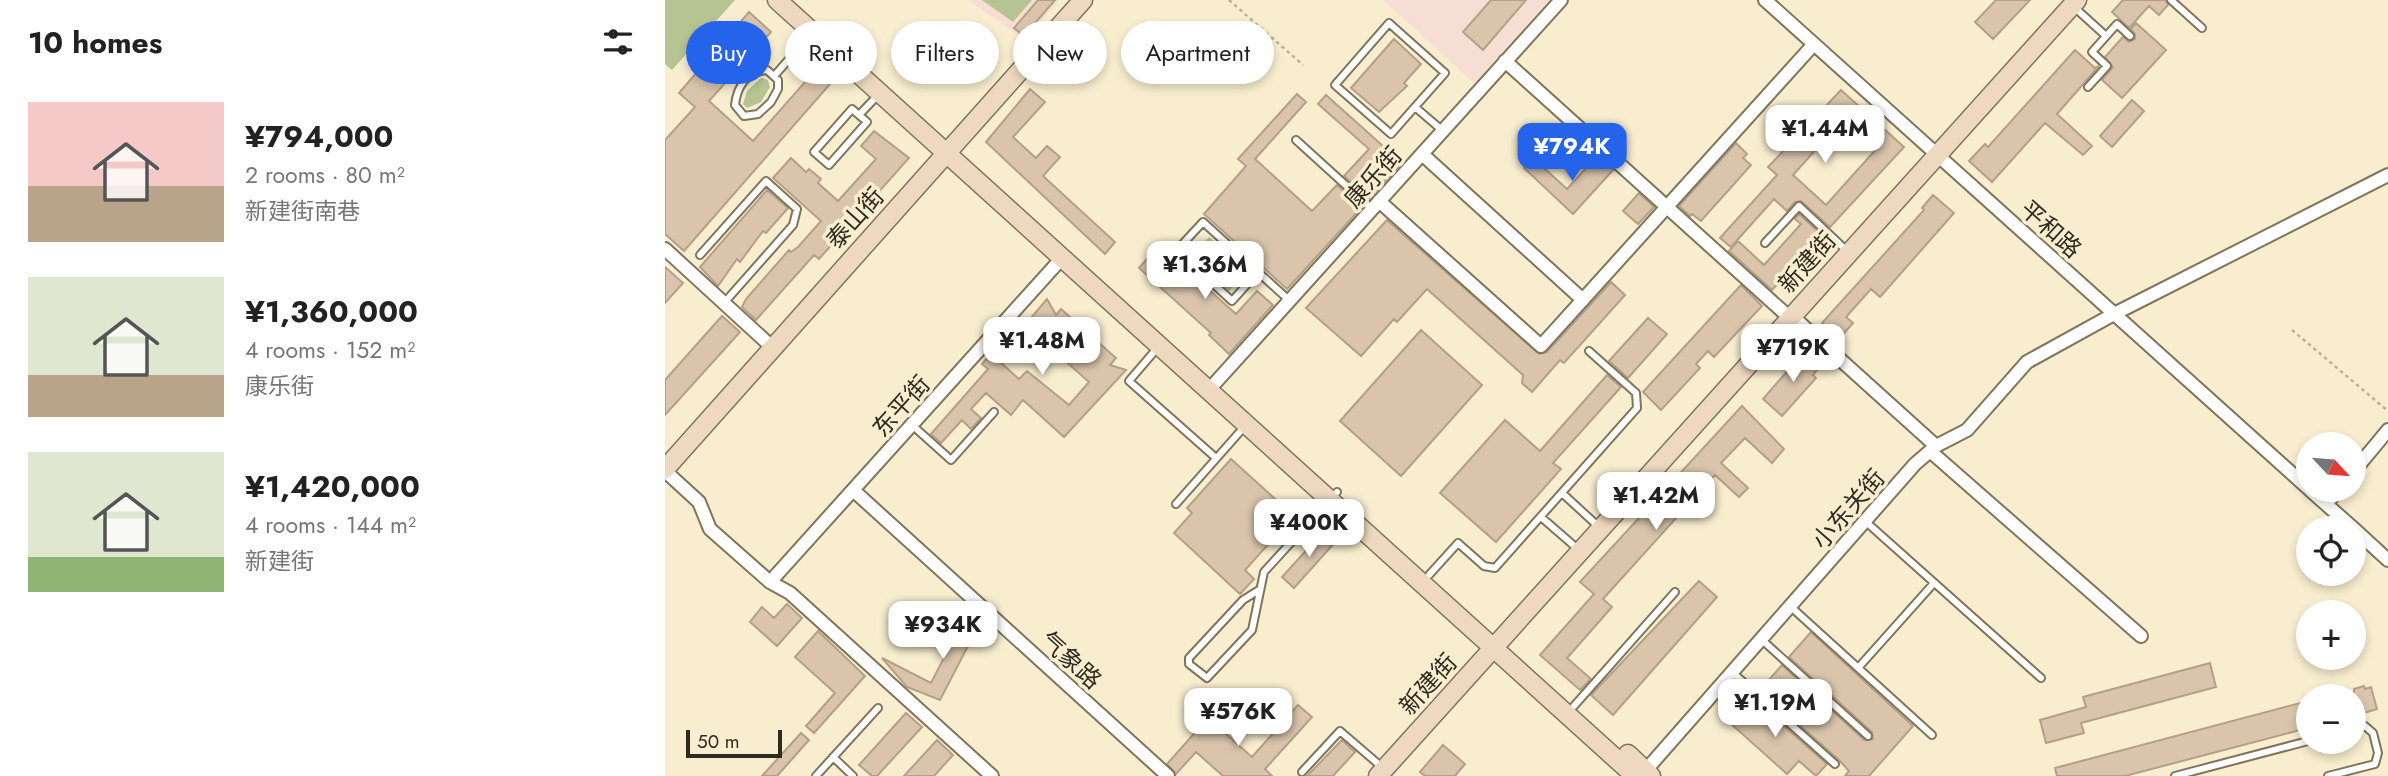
<!DOCTYPE html>
<html lang="en">
<head>
<meta charset="utf-8">
<style>
  :root { --surface:#fff; --page:#f6f6f6; --text:#222; --muted:#767676; --accent:#2563eb }
  body { margin:0; font-family:Jost,"Noto Sans SC",sans-serif; background:var(--page); color:var(--text); height:100vh; display:flex; flex-direction:column; font-size:26px; white-space:nowrap }
  * { box-sizing:border-box; margin:0 }
  p { font-size:23px; color:var(--muted) }
  .icon { flex:none; width:38px; height:38px; fill:none; stroke:currentColor; stroke-width:2; stroke-linecap:round; stroke-linejoin:round }
  .map { position:relative; flex:1; overflow:hidden }
  .panel { display:flex; flex-direction:column; background:var(--surface); width:665px }
  .panel>* { flex:none }
  .banner { position:absolute; left:21px; top:21px; width:665px; height:63px; display:flex; gap:14px }
  .needle { width:46px; rotate:116deg }
  .tools { position:absolute; left:1631px; top:432px; display:grid; gap:14px }
  .tools a { display:grid; place-items:center; width:70px; height:70px; border-radius:50%; background:var(--surface); box-shadow:0 4px 10px #0003; font-size:35px }
  .scale { position:absolute; left:21px; bottom:18px; width:96px; box-sizing:border-box; padding-left:7px; border:4px solid #2f2b20; border-top:0; font-size:19px; line-height:24px; white-space:nowrap; color:#2f2b20; -webkit-text-stroke:5px #f8edcf; paint-order:stroke }
  .price { position:absolute; translate:-50% -60px; padding:0 16px; border-radius:14px; background:#fff; color:#222; font-size:23px; line-height:46px; filter:drop-shadow(0 2px 4px #0008) }
  .price::after { content:''; position:absolute; left:50%; top:42px; width:21px; height:16px; margin-left:-10px; background:inherit; clip-path:polygon(0 0,100% 0,50% 100%) }
  .price.on { background:var(--accent); color:#fff }
  ul { padding:0; list-style:none }
  li { display:flex; align-items:center; gap:21px; height:175px; padding:0 28px }
  li span { display:grid; place-items:center; flex:none; width:196px; height:140px; border-radius:0px; color:#555 }
  li>.icon { margin-inline-start:auto }
  span .icon { width:84px; height:84px; fill:#fffc; stroke-width:1 }
  li b { font-size:30px }
  h2 { display:flex; justify-content:space-between; align-items:center; height:84px; padding:0 28px; font-size:30px }
  .pill { padding:0 24px; border-radius:32px; background:var(--surface); box-shadow:0 4px 10px #0003; font-size:24px; line-height:63px }
  .pill.on { background:var(--accent); color:#fff }
  main { display:flex; flex:1; min-height:0 }
  .map>svg:first-child { display:block }
</style>
</head>
<body>
<main>
<section class="panel">
<h2>10 homes<svg class="icon" aria-label="filters" viewBox="0 0 24 24"><path d="M4 7h16M4 17h16"/><circle cx="9" cy="7" r="2"/><circle cx="15" cy="17" r="2"/></svg></h2>
<ul>
<li><span style="background:linear-gradient(#f6c9c9 60%,#b9a48a 0)"><svg class="icon" aria-label="home" viewBox="0 0 24 24"><path d="M3 11l9-7 9 7M6 9v11h12V9"/></svg></span><div><b>¥794,000</b><p>2 rooms · 80 m²</p><p>新建街南巷</p></div></li>
<li><span style="background:linear-gradient(#dfe7d0 70%,#b9a48a 0)"><svg class="icon" aria-label="home" viewBox="0 0 24 24"><path d="M3 11l9-7 9 7M6 9v11h12V9"/></svg></span><div><b>¥1,360,000</b><p>4 rooms · 152 m²</p><p>康乐街</p></div></li>
<li><span style="background:linear-gradient(#dfe7d0 75%,#8fb573 0)"><svg class="icon" aria-label="home" viewBox="0 0 24 24"><path d="M3 11l9-7 9 7M6 9v11h12V9"/></svg></span><div><b>¥1,420,000</b><p>4 rooms · 144 m²</p><p>新建街</p></div></li>
</ul>
</section>
<div class="map">
<svg width="1723" height="776" viewBox="0 0 1723 776">
  <rect width="100%" height="100%" fill="#f8edcf"/>
  <path fill="#f6ded4" d="M303,0H394L360,40Z
    M718,0H884L809,83Z"/>
  <path fill="#b6c393" d="M0,0H70L7,70L0,64Z
    M317,0H367L348,22Z
    M96,78L103,80L105,87L96,102L82,108L78,104L82,91Z
    M544,237L582,271L564,291L526,256Z"/>
  <path fill="#dac5ac" stroke="#b49f87" stroke-width="2" fill-rule="evenodd" d="M373,0H390L359,36L349,28Z
    M826,0H861L818,50L798,32Z
    M1331,0H1365L1328,39L1310,22Z
    M1458,0H1500L1503,5L1494,15L1484,6L1464,28L1447,12Z
    M84,12L106,32L44,101L88,141L147,74L152,72L165,84L19,251L0,234V140L30,107L14,93Z
    M1471,23L1501,50L1457,98L1437,80L1448,67L1440,57L1458,37L1464,42L1470,39V34L1466,29Z
    M729,39L756,64L739,83L742,86L714,112L686,88Z
    M1410,50L1430,68L1434,66L1392,114L1427,146L1418,155L1380,123L1327,182L1304,161L1320,144L1323,147Z
    M365,89L380,102L348,137L371,158L382,146L395,157L378,176L450,242L440,254L321,142Z
    M1176,90L1239,147L1165,227L1136,201L1130,202L1122,211L1109,199L1066,247L1055,238L1112,175L1103,167ZM1181,116L1214,146L1161,205L1128,175Z
    M632,94L641,102L590,159L647,211L672,185L697,207L622,289L539,214L581,166L573,159Z
    M661,95L737,163L704,199L679,176L704,149L653,104Z
    M1467,100L1479,111L1447,147L1435,136Z
    M209,131L244,158L154,259L149,255L91,320L77,307L81,299L124,250L126,252L133,247L156,221L108,178L126,158L141,172L144,169L156,179L153,183L173,201L211,159L196,146Z
    M1071,143L1082,154L1078,158L1086,165L1036,221L1027,214L1025,216L1014,206Z
    M932,156L948,170L908,214L859,168L868,158L902,189Z
    M102,190L123,208L101,233L98,231L75,262L72,259L53,286L35,267Z
    M974,193L989,207L973,224L958,211Z
    M1268,195L1289,213L1215,297L1206,289L1181,317L1188,323L1174,339L1157,323L1259,210L1257,208Z
    M1134,214L1157,235L1107,290L1064,251L1073,241L1099,265L1136,224L1130,219Z
    M722,220L874,354L882,352L946,282L960,295L899,363L895,360L867,392L857,383L858,375L762,289L732,322L729,319L696,356L641,308Z
    M494,245L571,314L592,291L608,305L564,354L544,335L546,333L474,268Z
    M0,267L18,283L0,303Z
    M1076,285L1097,306L1049,357L1043,351L1031,364L1035,368L996,410L978,392Z
    M382,299L391,315L396,309L451,358L445,365L461,370L399,437L358,400L346,415L321,393L306,409L316,418L306,429L297,420L276,443L266,434L323,369L317,364L335,344L344,352L335,362L354,379L362,371L404,405L424,382L360,325Z
    M57,316L75,332L0,415V380Z
    M983,318L1002,334L963,378L944,361Z
    M756,330L817,385L736,476L675,421Z
    M1140,351L1156,365L1148,375L1151,378L1117,416L1098,399Z
    M942,375L956,387L888,463L896,469L831,542L775,493L840,420L875,451Z
    M1077,406L1119,449L1107,463L1080,438L1056,463L1083,488L1074,497L1050,475L938,599L947,607L902,658L926,679L915,690L875,655L929,594L915,582Z
    M566,459L629,516L580,570L589,579L575,594L509,533L527,513L522,508Z
    M660,530L672,540L629,588L617,577Z
    M1034,581L1052,597L948,715L926,695Z
    M122,604L137,618L112,646L85,622L97,607L109,618Z
    M304,609L317,619L275,700L242,687L217,658L266,683Z
    M153,631L200,676L149,733L141,726L170,693L130,657Z
    M1146,632L1248,726L1204,776H1180L1184,771L1174,760L1095,690L1117,665L1199,740L1208,739L1207,732L1124,657Z
    M1545,663L1551,687L1416,723L1419,733L1381,743L1375,720L1421,707L1418,697Z
    M1699,686L1700,689L1706,687L1712,709L1689,716V689Z
    M1087,698L1162,764L1151,776L1134,761L1122,774L1065,723Z
    M1643,701V728L1460,776H1392L1390,768Z
    M633,705L647,717L600,769L607,776H558L531,752L511,774L502,764L543,718L587,757Z
    M241,713L257,727L212,776H207L194,765Z
    M136,733L144,740L112,776H97Z
    M272,740L288,755L269,776H239Z
    M677,740L690,752L668,776H642Z
    M778,745L800,764L790,776H760L755,772Z"/>
  <g fill="none" stroke-linecap="round" stroke-linejoin="round">
    <g stroke="#7e755a" stroke-width="10">
      <path id="lane" d="M1506,0L1537,28
        M1409,7L1441,36
        M724,23L780,73L726,134L670,85Z
        M102,70L113,80V89L106,102L93,114L79,116L70,105C72,86 82,72 102,70Z
        M110,75L146,34
        M1423,87L1442,66L1427,52L1452,24L1465,36
        M750,107L778,131
        M194,115L187,109L149,152L164,165L202,122L194,115L214,94
        M631,140L707,209
        M1100,243L1134,206L1183,252
        M35,255L101,181L132,209L128,225L59,303
        M593,272L567,301L512,250L538,222L625,301
        M494,346L464,381L551,458
        M247,425L286,460L329,412
        M897,493L934,527
        M511,504L580,426
        M876,517L914,550
        M1200,521L1376,678
        M764,575L793,543L819,566L830,568L972,408L971,393L924,351
        M594,590L578,600L524,658V664L542,678L587,630L599,572L672,492
        M1126,607L1267,735
        M1096,639L1203,736
        M1193,668L1269,583
        M1067,672L1170,764
        M909,706L1010,592
        M168,757L188,776
        M637,772L675,731L718,768
        M151,776L213,708
        M1510,776L1643,741
        M1663,776L1710,764L1713,753L1708,733L1700,726L1689,729"/>
    </g>
    <g stroke="#7e755a" stroke-width="16">
      <path id="street" d="M1100,0L1643,488
        M840,61L1125,318
        M757,154L918,300
        M714,201L876,346L1149,44
        M0,249L108,348
        M1127,316L1271,446
        M551,382L896,0
        M1265,451L1476,636
        M0,471L34,502L45,529L105,582L125,593L327,776
        M1689,471L1723,430
        M188,490L503,776
        M1645,490L1688,528
        M1661,504L1673,490
        M1689,529L1723,560
        M105,582L397,258
        M981,770L1250,464L1271,446L1302,430L1362,362L1449,314L1723,175"/>
    </g>
    <g stroke="#7e755a" stroke-width="21">
      <path id="secondary" d="M112,0L970,776
        M0,469L418,0
        M963,754L986,776
        M713,776L1412,0"/>
    </g>
    <path stroke="#bab199" stroke-width="2.5" stroke-dasharray="3.5 3.5" stroke-linecap="butt" d="M564,0L638,65
      M1627,330L1723,411"/>
    <use href="#lane" stroke="#fff" stroke-width="6"/>
    <use href="#street" stroke="#fff" stroke-width="12"/>
    <use href="#secondary" stroke="#eed8c0" stroke-width="18"/>
  </g>
  <g text-anchor="middle" dominant-baseline="central" stroke-width="7" stroke-linejoin="round" paint-order="stroke">
    <g font-size="24" fill="#2f2b20" stroke="#f8edcf">
      <text transform="translate(708 177) rotate(-48)">康乐街</text>
      <text transform="translate(190 218) rotate(-48)">泰山街</text>
      <text transform="translate(1386 229) rotate(42)">平和路</text>
      <text transform="translate(1142 262) rotate(-48)">新建街</text>
      <text transform="translate(236 406) rotate(-48)">东平街</text>
      <text transform="translate(1183 509) rotate(-49)">小东关街</text>
      <text transform="translate(406 660) rotate(42)">气象路</text>
      <text transform="translate(763 684) rotate(-48)">新建街</text>
    </g>
  </g>
</svg>
<div class="tools">
<a><svg class="needle" viewBox="-14 -14 28 28"><path d="M0-13l5 13h-10z" fill="#e53935"/><path d="M0 13l5-13h-10z" fill="#767676"/></svg></a>
<a><svg class="icon" aria-label="locate" viewBox="0 0 24 24"><circle cx="12" cy="12" r="6"/><path d="M12 2v4M12 18v4M2 12h4M18 12h4"/></svg></a>
<a>+</a>
<a>−</a>
</div>
<div class="scale">50 m</div>
<b class="price" style="left:1160px;top:165px">¥1.44M</b>
<b class="price on" style="left:907px;top:183px">¥794K</b>
<b class="price" style="left:540px;top:301px">¥1.36M</b>
<b class="price" style="left:377px;top:377px">¥1.48M</b>
<b class="price" style="left:1128px;top:384px">¥719K</b>
<b class="price" style="left:991px;top:532px">¥1.42M</b>
<b class="price" style="left:644px;top:559px">¥400K</b>
<b class="price" style="left:278px;top:661px">¥934K</b>
<b class="price" style="left:1110px;top:739px">¥1.19M</b>
<b class="price" style="left:573px;top:748px">¥576K</b>
<div class="banner">
<a class="pill on">Buy</a>
<a class="pill">Rent</a>
<a class="pill">Filters</a>
<a class="pill">New</a>
<a class="pill">Apartment</a>
</div>
</div>
</main>
</body>
</html>
